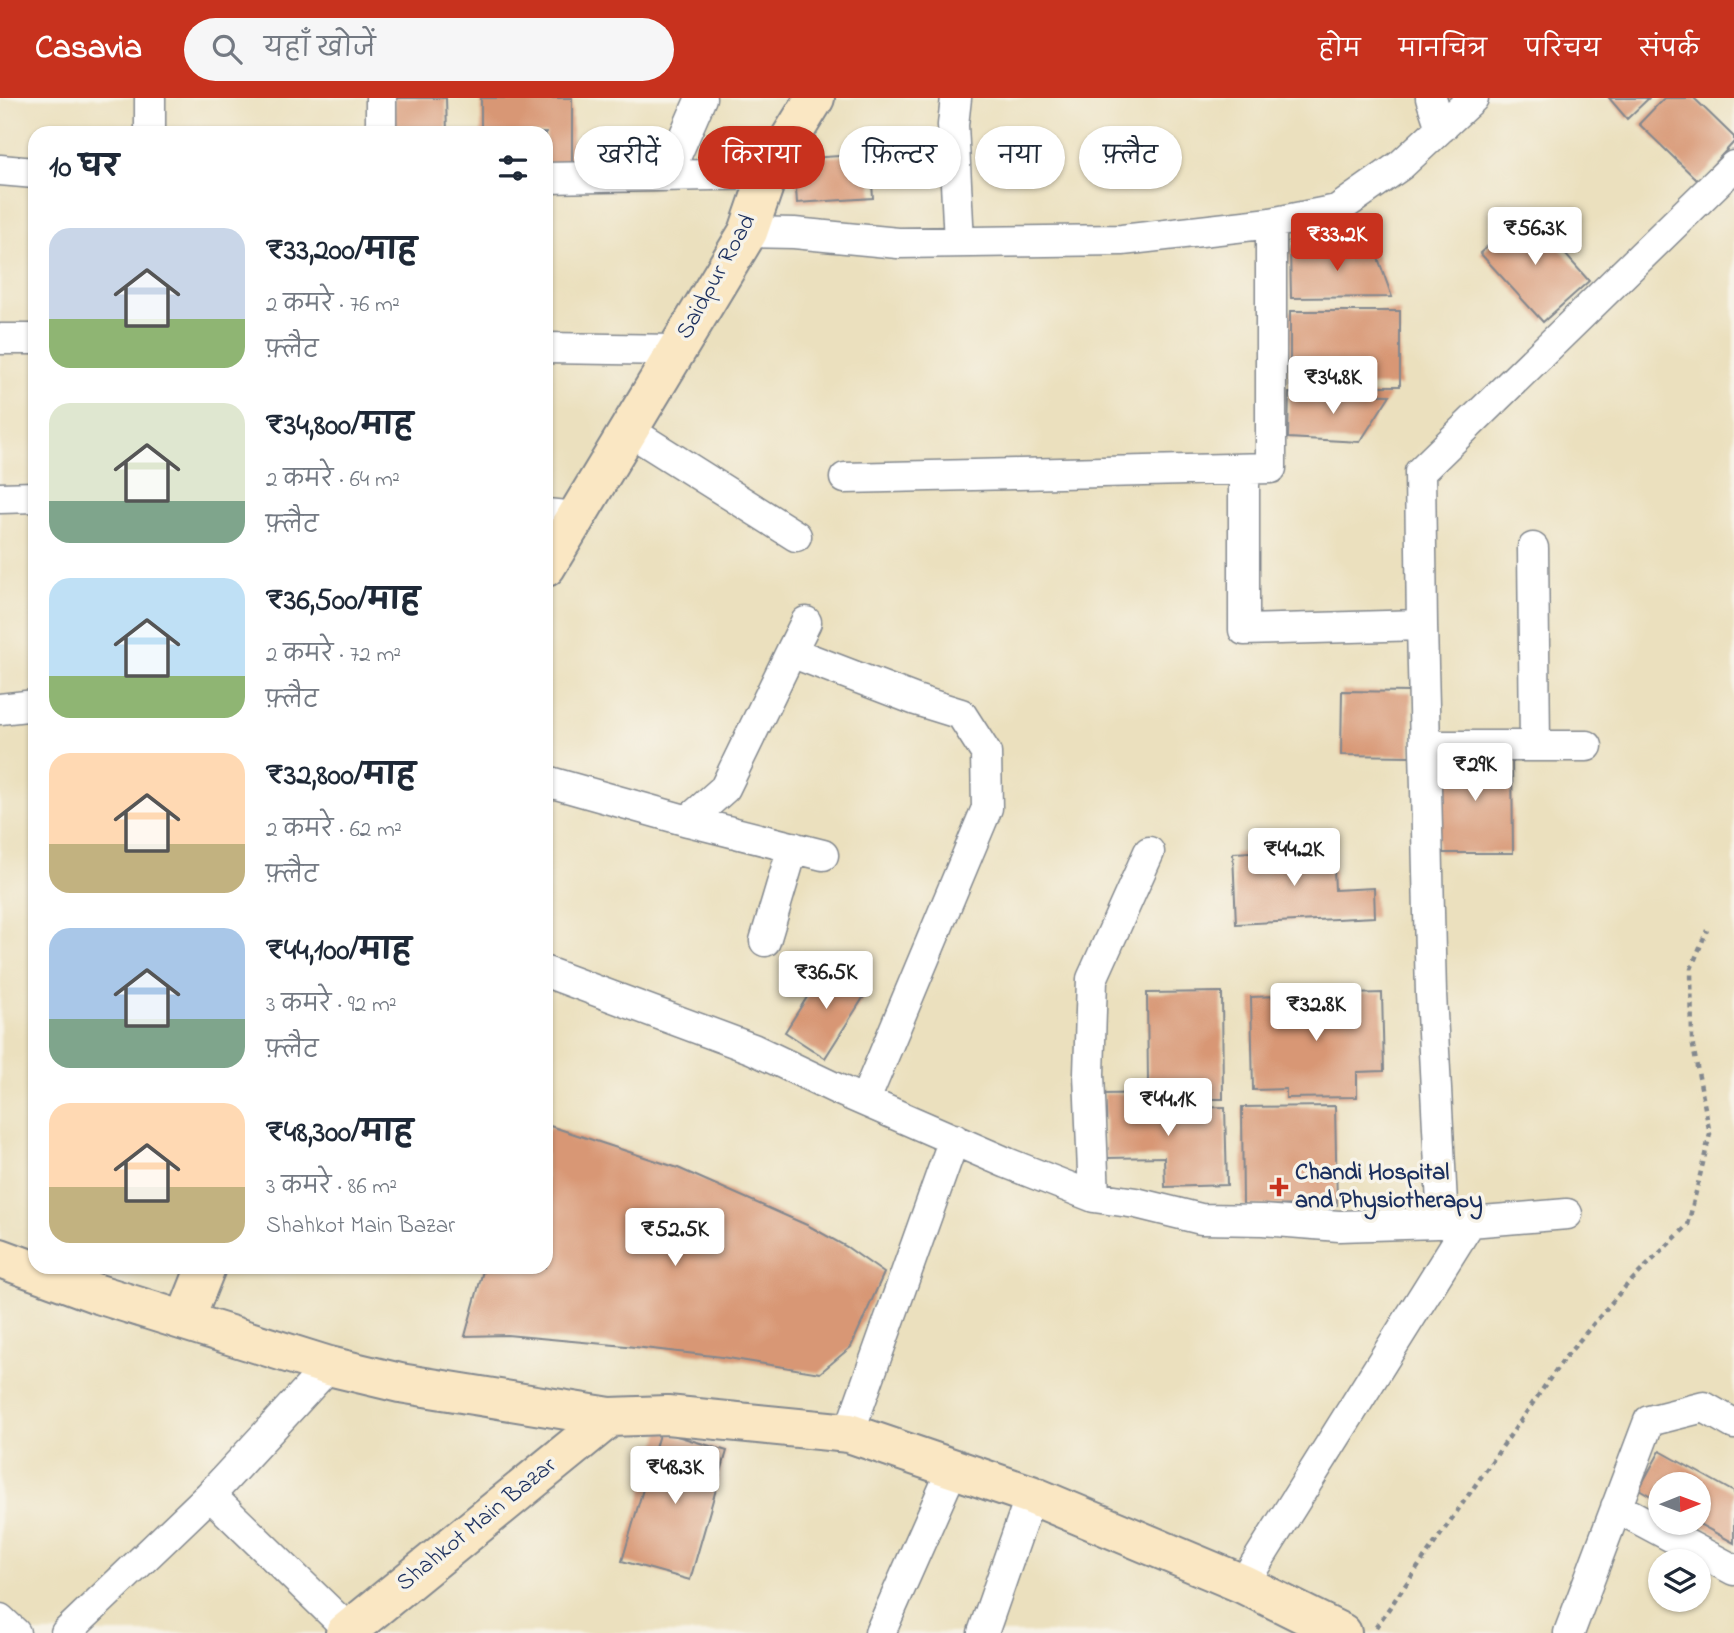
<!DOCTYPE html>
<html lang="hi">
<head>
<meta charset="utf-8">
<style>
  :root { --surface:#fff; --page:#f6f6f7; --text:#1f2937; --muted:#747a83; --accent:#c8321e }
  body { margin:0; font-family:"Indie Flower","Playpen Sans Deva",sans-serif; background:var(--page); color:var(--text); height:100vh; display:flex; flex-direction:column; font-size:26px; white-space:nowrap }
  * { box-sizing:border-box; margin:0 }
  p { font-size:23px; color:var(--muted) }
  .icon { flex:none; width:38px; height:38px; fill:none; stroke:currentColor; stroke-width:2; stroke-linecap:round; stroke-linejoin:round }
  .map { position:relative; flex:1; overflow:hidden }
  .drawer { position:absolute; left:28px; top:28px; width:525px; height:1148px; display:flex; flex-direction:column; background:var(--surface); border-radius:21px; box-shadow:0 2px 5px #0004 }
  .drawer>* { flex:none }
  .banner { position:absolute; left:574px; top:28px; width:665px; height:63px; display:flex; gap:14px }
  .needle { width:46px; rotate:89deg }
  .fabs { position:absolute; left:1648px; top:1374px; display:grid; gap:14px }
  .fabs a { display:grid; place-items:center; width:63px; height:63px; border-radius:50%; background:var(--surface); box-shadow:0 2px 5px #0004; font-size:35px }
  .price { position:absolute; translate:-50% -60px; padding:0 16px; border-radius:7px; background:#fff; color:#222; font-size:23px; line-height:46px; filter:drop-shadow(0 2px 4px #0008) }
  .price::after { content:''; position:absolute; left:50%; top:42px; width:21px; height:16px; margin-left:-10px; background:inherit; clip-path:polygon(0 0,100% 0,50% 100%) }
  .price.on { background:var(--accent); color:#fff }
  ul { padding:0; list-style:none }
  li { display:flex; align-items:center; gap:21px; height:175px; padding:0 21px }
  li span { display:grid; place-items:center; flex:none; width:196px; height:140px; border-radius:21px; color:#555 }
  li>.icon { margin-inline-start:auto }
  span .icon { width:84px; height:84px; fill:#fffc; stroke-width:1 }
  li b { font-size:30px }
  h2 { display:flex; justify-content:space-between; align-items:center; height:84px; padding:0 21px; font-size:30px }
  .pill { padding:0 24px; border-radius:32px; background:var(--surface); box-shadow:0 2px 5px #0004; font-size:24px; line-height:63px }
  .pill.on { background:var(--accent); color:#fff }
  header { display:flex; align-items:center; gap:42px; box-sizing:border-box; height:98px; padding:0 35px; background:var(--accent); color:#fff }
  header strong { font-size:33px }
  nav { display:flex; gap:38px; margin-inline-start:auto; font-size:24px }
  .search { width:490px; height:63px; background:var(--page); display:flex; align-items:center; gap:18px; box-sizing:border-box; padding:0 24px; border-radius:38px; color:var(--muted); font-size:26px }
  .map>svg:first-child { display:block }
</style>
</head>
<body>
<header>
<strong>Casavia</strong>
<div class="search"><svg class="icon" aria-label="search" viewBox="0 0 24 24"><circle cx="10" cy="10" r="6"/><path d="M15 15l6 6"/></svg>यहाँ खोजें</div>
<nav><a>होम</a><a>मानचित्र</a><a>परिचय</a><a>संपर्क</a></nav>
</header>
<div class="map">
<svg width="1734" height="1535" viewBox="0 0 1734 1535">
  <rect width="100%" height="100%" fill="#f7f3e8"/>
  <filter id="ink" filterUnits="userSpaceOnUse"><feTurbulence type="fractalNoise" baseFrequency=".0143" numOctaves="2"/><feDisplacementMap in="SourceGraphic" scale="14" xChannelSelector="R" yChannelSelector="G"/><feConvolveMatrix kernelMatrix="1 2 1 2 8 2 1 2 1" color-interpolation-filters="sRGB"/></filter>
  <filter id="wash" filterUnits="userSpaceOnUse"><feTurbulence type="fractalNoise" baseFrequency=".00686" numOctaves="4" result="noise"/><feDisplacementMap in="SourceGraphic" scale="28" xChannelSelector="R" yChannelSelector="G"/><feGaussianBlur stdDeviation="1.57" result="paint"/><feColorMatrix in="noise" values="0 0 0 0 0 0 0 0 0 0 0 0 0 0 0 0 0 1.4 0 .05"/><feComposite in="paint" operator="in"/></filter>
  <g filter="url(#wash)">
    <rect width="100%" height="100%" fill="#ebe0be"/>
    <g id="blocks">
      <path fill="#d89774" d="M394,0H446L447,35H395Z
        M481,0H572V65H546V35H481Z
        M1609,0H1649L1627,21Z
        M1664,0H1694L1734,39V44L1698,83L1639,26Z
        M870,56L873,100L797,105L794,61Z
        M1527,113L1589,183L1543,224L1480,155Z
        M1373,146L1392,199L1291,200L1290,150Z
        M1290,213H1400V288H1290Z
        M1289,295L1390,297L1360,344L1288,340Z
        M1342,593L1411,594L1410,658L1341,657Z
        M1438,655H1512L1513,755H1438Z
        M1333,750L1335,792L1374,790L1375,819L1236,826L1233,755Z
        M828,866L868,892L825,960L785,934Z
        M1222,894L1223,1001H1190V985H1148L1147,895Z
        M1382,895L1384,973L1357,974V999L1286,1000V991L1253,992L1251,899Z
        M1162,995L1163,1011L1225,1009L1227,1087L1165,1089L1164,1059L1106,1060L1104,996Z
        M1335,1008L1337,1107L1243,1108L1242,1009Z
        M550,1028L678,1070L809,1128L847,1149L884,1175L851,1249L820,1275L722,1259L626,1248L507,1237L465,1238L484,1169H546V1036Z
        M660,1333L727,1353L690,1482L622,1463Z
        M1660,1353L1734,1394V1445L1699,1426V1386H1661V1404L1639,1391Z"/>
    </g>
  </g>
  <g filter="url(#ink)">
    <use href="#blocks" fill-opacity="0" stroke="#83888e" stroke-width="2"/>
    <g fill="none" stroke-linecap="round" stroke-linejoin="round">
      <g stroke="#83888e" stroke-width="33">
        <path id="street" d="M150,0V35
          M381,0V35
          M956,0L953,27L959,144
          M1431,0L1441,30
          M0,72L35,75
          M667,78L701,0
          M546,80L768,76
          M748,134L794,135L898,145L1122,142L1271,125L1337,112L1401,67L1473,0
          M0,241H35
          M546,250L676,252
          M628,332L796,438
          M1244,371V532L1422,527L1431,896L1443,1125
          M845,380L1271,370V125
          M0,400L35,399
          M546,416L577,419
          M1533,450L1535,648
          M1422,527L1420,374L1734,68
          M791,554L806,524
          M0,611L35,607
          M1426,648H1587
          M546,683L688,723L725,690L791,554L916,602L961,616L986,655L987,710L865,1002
          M688,723L823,757
          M765,843L793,749
          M546,874L753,951L837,991L1007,1065L1094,1099L1136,1105L1201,1121L1263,1122L1339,1128L1470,1124L1243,1486
          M1094,1099L1089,976L1092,881L1149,754
          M1470,1124L1567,1116
          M329,1268L210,1397L349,1532
          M849,1335L954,1041
          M1616,1409L1734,1472
          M0,1521L15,1535
          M66,1535L210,1397
          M880,1535L953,1370
          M983,1535L1031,1397
          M1569,1535L1649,1323L1704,1309L1734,1326"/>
      </g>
      <g stroke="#83888e" stroke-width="42">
        <path id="secondary" d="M546,469L748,134L768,76L815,0
          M0,1160L95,1195L329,1268L400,1285L610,1319L667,1317L849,1335L1031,1397L1243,1486L1342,1535
          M185,1222L206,1169
          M345,1535L610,1319"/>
      </g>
      <path stroke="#83888e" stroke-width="4.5" stroke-dasharray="5 5" stroke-linecap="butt" d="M1376,1529L1563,1262L1623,1191L1688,1127L1710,1036L1692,943L1691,871L1707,832"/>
      <use href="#street" stroke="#fff" stroke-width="30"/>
      <use href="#secondary" stroke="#fae7c3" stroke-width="38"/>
    </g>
  </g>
  <path fill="#c8321e" stroke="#f7f3e8" stroke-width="2.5" d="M1275.5 1078.5h7v7h7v7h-7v7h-7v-7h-7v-7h7z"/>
  <g text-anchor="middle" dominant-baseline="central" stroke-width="7" stroke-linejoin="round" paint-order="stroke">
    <g font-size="24" fill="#1b2f5e" stroke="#f7f3e8">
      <text transform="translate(717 179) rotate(-61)">Saidpur Road</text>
      <text transform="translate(477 1427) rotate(-39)">Shahkot Main Bazar</text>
    </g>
    <g font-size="24" font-weight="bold" fill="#1b2f5e" stroke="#f7f3e8" text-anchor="start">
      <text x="1295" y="1075">Chandi Hospital<tspan x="1295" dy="28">and Physiotherapy</tspan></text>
    </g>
  </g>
</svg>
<div class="fabs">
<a><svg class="needle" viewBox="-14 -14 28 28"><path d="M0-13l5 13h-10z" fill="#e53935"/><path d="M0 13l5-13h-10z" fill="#747a83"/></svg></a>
<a><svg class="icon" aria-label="layers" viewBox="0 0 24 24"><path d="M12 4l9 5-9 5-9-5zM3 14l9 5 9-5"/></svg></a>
</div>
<b class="price" style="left:1535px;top:169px">₹56.3K</b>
<b class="price on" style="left:1337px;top:175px">₹33.2K</b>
<b class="price" style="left:1333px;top:318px">₹34.8K</b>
<b class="price" style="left:1475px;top:705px">₹29K</b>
<b class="price" style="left:1294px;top:790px">₹44.2K</b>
<b class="price" style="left:826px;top:913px">₹36.5K</b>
<b class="price" style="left:1316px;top:945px">₹32.8K</b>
<b class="price" style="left:1168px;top:1040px">₹44.1K</b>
<b class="price" style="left:675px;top:1170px">₹52.5K</b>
<b class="price" style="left:675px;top:1408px">₹48.3K</b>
<div class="banner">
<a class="pill">खरीदें</a>
<a class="pill on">किराया</a>
<a class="pill">फ़िल्टर</a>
<a class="pill">नया</a>
<a class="pill">फ़्लैट</a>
</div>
<section class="drawer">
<h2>10 घर<svg class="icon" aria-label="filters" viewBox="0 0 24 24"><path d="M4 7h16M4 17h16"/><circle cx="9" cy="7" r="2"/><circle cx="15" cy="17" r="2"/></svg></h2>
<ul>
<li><span style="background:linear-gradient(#c9d6e8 65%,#8fb573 0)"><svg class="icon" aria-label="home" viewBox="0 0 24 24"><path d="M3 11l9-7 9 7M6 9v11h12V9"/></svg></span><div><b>₹33,200/माह</b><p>2 कमरे · 76 m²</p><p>फ़्लैट</p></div></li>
<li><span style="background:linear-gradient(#dfe7d0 70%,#7fa58c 0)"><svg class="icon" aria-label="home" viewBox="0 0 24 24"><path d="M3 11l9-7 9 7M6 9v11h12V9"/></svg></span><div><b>₹34,800/माह</b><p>2 कमरे · 64 m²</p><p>फ़्लैट</p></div></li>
<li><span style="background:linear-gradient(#bfe0f5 70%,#8fb573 0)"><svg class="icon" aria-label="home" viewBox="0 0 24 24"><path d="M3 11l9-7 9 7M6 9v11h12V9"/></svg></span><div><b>₹36,500/माह</b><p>2 कमरे · 72 m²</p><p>फ़्लैट</p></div></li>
<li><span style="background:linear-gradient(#ffd9b3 65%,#c2b280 0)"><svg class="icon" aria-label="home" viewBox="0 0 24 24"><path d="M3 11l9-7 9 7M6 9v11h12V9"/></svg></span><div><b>₹32,800/माह</b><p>2 कमरे · 62 m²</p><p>फ़्लैट</p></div></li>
<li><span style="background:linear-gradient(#a9c7e8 65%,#7fa58c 0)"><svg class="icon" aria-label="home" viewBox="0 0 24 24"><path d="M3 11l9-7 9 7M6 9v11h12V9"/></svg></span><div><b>₹44,100/माह</b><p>3 कमरे · 92 m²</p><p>फ़्लैट</p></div></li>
<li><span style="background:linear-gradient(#ffd9b3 60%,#c2b280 0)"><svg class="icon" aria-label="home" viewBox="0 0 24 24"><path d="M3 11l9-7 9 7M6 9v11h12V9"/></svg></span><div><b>₹48,300/माह</b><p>3 कमरे · 86 m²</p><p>Shahkot Main Bazar</p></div></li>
</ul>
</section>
</div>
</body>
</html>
